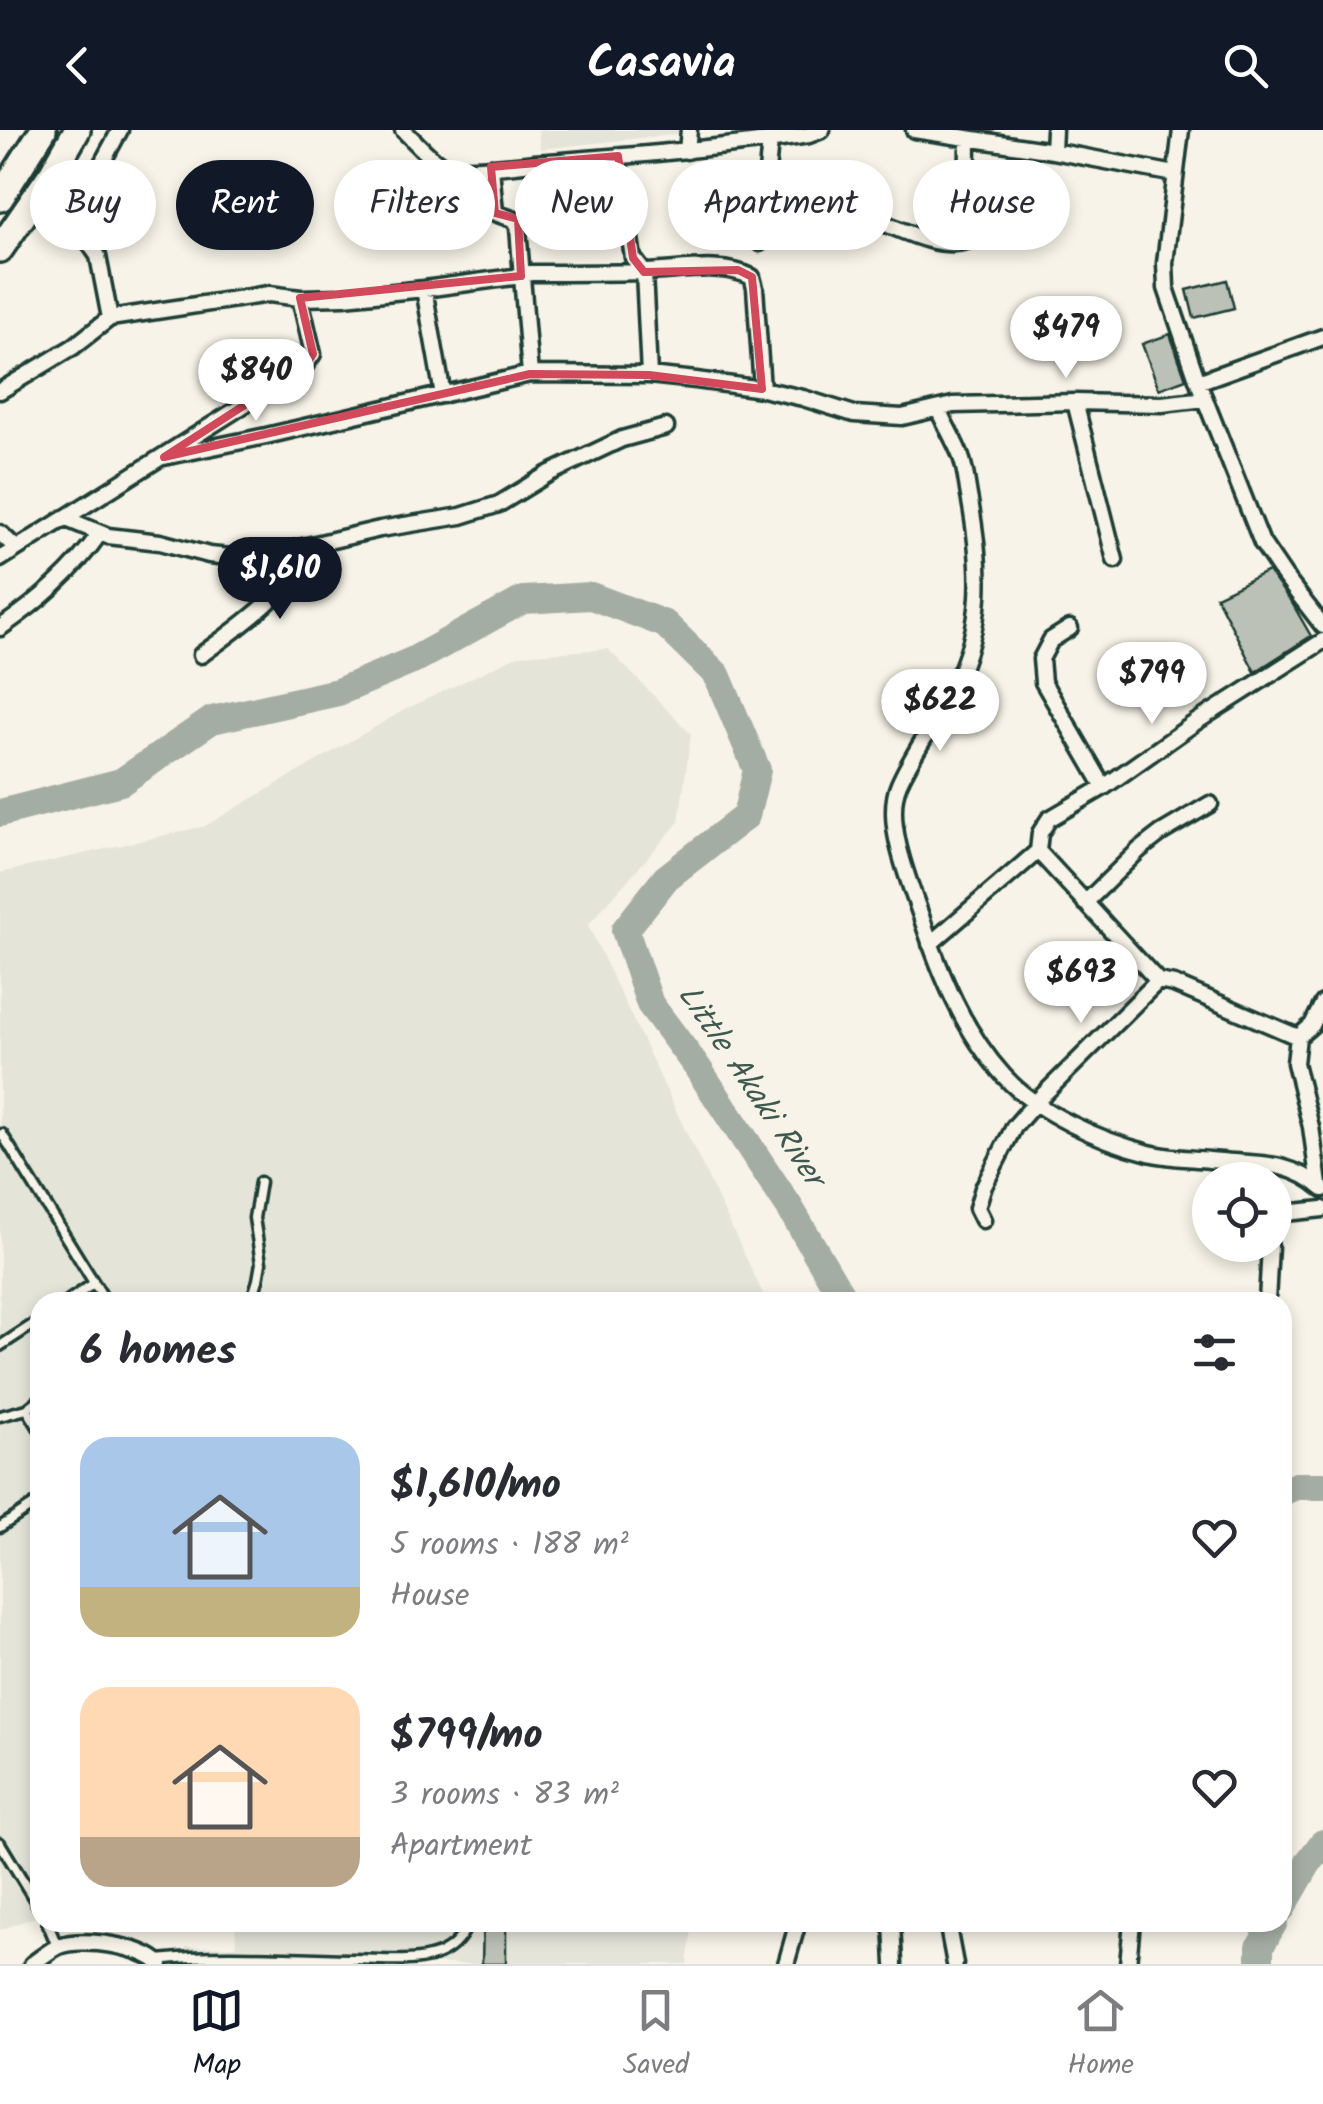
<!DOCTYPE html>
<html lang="en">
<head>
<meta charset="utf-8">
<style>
  :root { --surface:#fff; --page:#f2f2f3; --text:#2b2b33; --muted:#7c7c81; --line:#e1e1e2; --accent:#111827 }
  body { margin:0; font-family:Kalam,sans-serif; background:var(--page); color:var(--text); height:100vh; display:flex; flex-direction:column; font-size:38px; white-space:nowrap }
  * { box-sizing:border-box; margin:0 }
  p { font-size:32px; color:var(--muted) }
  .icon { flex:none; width:55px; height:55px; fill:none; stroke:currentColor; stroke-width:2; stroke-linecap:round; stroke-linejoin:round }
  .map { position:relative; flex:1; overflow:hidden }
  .side { position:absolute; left:30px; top:1162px; width:1262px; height:640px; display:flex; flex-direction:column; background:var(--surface); border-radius:30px; box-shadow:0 5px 15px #0003 }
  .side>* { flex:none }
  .guide { position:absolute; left:30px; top:30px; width:1265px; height:90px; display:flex; gap:20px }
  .tools { position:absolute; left:1192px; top:1032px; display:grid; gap:20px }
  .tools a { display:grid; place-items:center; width:100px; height:100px; border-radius:50%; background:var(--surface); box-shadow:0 5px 15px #0003; font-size:50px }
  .price { position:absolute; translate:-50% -85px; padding:0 22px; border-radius:35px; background:#fff; color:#222; font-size:32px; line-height:65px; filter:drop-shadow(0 2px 5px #0008) }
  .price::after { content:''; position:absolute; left:50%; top:60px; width:30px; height:22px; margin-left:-15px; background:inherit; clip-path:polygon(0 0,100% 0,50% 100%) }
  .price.on { background:var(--accent); color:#fff }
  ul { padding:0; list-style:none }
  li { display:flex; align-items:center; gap:30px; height:250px; padding:0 50px }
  li span { display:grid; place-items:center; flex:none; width:280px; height:200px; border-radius:30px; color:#555 }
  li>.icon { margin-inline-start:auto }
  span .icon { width:120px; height:120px; fill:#fffc; stroke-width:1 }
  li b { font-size:42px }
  h2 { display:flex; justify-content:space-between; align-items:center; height:120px; padding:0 50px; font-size:42px }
  .chip { padding:0 35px; border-radius:45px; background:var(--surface); box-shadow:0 5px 15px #0003; font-size:35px; line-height:90px }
  .chip.on { background:var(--accent); color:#fff }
  header { display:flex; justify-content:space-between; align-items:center; height:130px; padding:0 50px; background:var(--accent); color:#fff; font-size:45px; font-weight:800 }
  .menu { display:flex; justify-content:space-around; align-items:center; height:140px; border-top:2px solid var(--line); background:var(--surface); font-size:28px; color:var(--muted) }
  .menu a { display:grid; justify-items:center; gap:5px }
  .menu .on { color:var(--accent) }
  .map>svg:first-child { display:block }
</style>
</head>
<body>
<header><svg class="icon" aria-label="back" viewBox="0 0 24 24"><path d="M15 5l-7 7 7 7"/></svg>Casavia<svg class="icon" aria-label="search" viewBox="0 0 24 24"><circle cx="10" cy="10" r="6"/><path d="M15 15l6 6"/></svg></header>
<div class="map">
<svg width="1323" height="1834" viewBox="0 0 1323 1834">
  <rect width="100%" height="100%" fill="#f7f3e8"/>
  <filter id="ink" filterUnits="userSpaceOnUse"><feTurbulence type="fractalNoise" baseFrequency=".01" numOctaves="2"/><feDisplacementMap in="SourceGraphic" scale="20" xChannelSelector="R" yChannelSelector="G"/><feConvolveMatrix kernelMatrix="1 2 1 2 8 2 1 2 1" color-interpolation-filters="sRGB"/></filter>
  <g filter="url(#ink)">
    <path fill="#e5e4d9" d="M538,0H686V3L540,19Z
      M608,519L691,604L679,692L588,795L767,1172H40V1785L0,1800V743L205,696L406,579L519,525Z
      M235,1793H693L687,1834H184L186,1817L236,1816Z"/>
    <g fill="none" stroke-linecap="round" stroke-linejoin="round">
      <path stroke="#a4ada3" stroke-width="28" d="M0,683L121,652L212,590L338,562L412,531L523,470L591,466L665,494L717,545L757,640L746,686L666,748L625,800L650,874L697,937L790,1078L845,1172
        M1282,1362L1296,1356H1323
        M1282,1778L1308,1733L1323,1713
        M1260,1834V1817L1274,1792"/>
    </g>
    <path fill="#bbc1b6" stroke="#1f3d34" stroke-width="2.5" d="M1227,150L1234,178L1194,188L1187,160Z
      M1170,204L1186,249L1159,259L1142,214Z
      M1268,441L1292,473L1311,506L1255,542L1216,466Z
      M483,1792H506V1834H482Z"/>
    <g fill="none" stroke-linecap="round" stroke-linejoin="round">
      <g stroke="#1f3d34" stroke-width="15">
        <path id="lane" d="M2,1004L106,1172
          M66,1172L93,1154
          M251,1172L258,1150L261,1133L254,1088L260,1052
          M0,1216L40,1190
          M27,1279L40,1300
          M0,1286L27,1279L40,1269
          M0,1397L40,1371
          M0,1713L40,1779
          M47,1792L57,1816
          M158,1830C222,1822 288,1828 352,1829C377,1829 406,1833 430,1827C450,1822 461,1810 469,1792"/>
      </g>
      <g stroke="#1f3d34" stroke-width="21">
        <path id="street" d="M403,0C414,10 431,30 443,36C458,42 516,35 534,33C626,26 717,19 809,5L822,0
          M914,0L1053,21L1175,44
          M1181,0L1165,133L1166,158L1198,252L1262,413L1285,447L1323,496
          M687,21L689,0
          M1053,21L1054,0
          M618,26L633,128L644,142L649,245
          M491,37L495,83L515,90L518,98L530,244
          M53,42L72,88L98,126L110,188
          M72,88L120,0
          M873,89C901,99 937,120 967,111L968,8
          M760,113L770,11
          M424,159L443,265
          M1198,252L1323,207
          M0,261L73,217L110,188L269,164L300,168L344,167L424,159L521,146L530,143C567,143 604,143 642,142C677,142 720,131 752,147L755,158L762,259
          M1075,272L1115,430
          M938,279C945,295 955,311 961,327C966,340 967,357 970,371C982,438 985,493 954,556C938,590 914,620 899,654C883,690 909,751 921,786C940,843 963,901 1004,946C1037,983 1101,1011 1149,1023C1168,1028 1189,1028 1209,1030C1251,1035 1288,1028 1323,1059
          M164,327L266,306L530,244L649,245L696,250L762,259L803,268L854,284L902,287L953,275L1075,272L1162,274L1205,269
          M64,388L108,406L160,412L209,425L251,429L380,399L461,386L499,374L548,344L622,309L666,297
          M0,403L16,418
          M0,429L304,237L313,224L300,168
          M0,498C39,471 73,442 100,403
          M1070,498L1051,510L1041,529L1043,552L1104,657
          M201,525C248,490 282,469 311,416
          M1038,721L1158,851L1174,854L1298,907
          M1085,773L1139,720L1161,703L1210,674
          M930,814L1038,721L1040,703L1049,689L1104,657L1196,592L1323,511
          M1319,1055L1311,997L1295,933L1298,907L1312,895L1323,873
          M983,1090L977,1078L983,1058L1014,997L1035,973L1158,851
          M1275,1092L1285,1083L1323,1079
          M1267,1172L1270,1115
          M892,1792L894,1834
          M947,1792L955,1834
          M32,1834C41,1828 50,1820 59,1816C83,1807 143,1816 160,1834
          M786,1834L798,1792
          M1128,1834L1132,1792"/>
      </g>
      <g stroke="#1f3d34" stroke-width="32">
        <path id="highway" d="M0,68L43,0
          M0,119L53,42L77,0"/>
      </g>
      <use href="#lane" stroke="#f7f3e8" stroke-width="8"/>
      <use href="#street" stroke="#f7f3e8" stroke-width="14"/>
      <use href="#highway" stroke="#f7f3e8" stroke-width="25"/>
    </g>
  </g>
  <path fill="none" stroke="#d1495b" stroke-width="8" stroke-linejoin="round" d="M618,26L633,128L644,142L738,140L752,147L762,259L649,245L530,244L164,327L304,237L313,224L300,168L521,146L518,89L495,83L491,37Z"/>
  <g text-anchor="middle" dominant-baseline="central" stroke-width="8" stroke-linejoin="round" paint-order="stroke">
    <g font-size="32" font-style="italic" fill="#405950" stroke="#f7f3e8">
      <text transform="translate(750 956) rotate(56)">Little Akaki River</text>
    </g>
  </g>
</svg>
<div class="tools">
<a><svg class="icon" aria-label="locate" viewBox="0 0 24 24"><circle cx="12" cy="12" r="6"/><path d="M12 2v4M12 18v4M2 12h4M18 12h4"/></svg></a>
</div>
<b class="price" style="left:1066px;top:251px">$479</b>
<b class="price" style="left:256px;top:294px">$840</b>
<b class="price on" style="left:280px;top:492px">$1,610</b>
<b class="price" style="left:1152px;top:597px">$799</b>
<b class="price" style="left:940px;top:624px">$622</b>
<b class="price" style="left:1081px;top:896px">$693</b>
<div class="guide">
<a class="chip">Buy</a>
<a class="chip on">Rent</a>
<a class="chip">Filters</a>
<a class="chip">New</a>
<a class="chip">Apartment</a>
<a class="chip">House</a>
</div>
<section class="side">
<h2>6 homes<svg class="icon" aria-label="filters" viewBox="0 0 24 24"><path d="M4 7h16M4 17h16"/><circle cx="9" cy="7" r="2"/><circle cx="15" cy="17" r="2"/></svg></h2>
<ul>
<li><span style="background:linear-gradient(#a9c7e8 75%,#c2b280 0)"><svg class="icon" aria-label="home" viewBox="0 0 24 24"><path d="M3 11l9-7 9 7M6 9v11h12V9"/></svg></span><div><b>$1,610/mo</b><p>5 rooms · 188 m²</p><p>House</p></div><svg class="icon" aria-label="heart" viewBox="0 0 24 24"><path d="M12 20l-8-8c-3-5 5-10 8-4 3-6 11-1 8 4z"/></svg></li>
<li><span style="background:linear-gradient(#ffd9b3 75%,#b9a48a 0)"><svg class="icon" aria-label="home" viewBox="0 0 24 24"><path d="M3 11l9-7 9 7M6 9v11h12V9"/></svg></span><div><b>$799/mo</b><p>3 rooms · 83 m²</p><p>Apartment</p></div><svg class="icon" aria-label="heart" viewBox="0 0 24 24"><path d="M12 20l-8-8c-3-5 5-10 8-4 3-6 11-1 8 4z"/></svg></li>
</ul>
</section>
</div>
<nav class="menu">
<a class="on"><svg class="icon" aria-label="map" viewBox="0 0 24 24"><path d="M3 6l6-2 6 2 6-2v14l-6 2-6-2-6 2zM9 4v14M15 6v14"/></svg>Map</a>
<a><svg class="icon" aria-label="saved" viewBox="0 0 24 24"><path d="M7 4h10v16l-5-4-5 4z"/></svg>Saved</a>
<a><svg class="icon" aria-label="home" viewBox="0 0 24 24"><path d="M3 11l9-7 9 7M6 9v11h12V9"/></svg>Home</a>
</nav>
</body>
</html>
